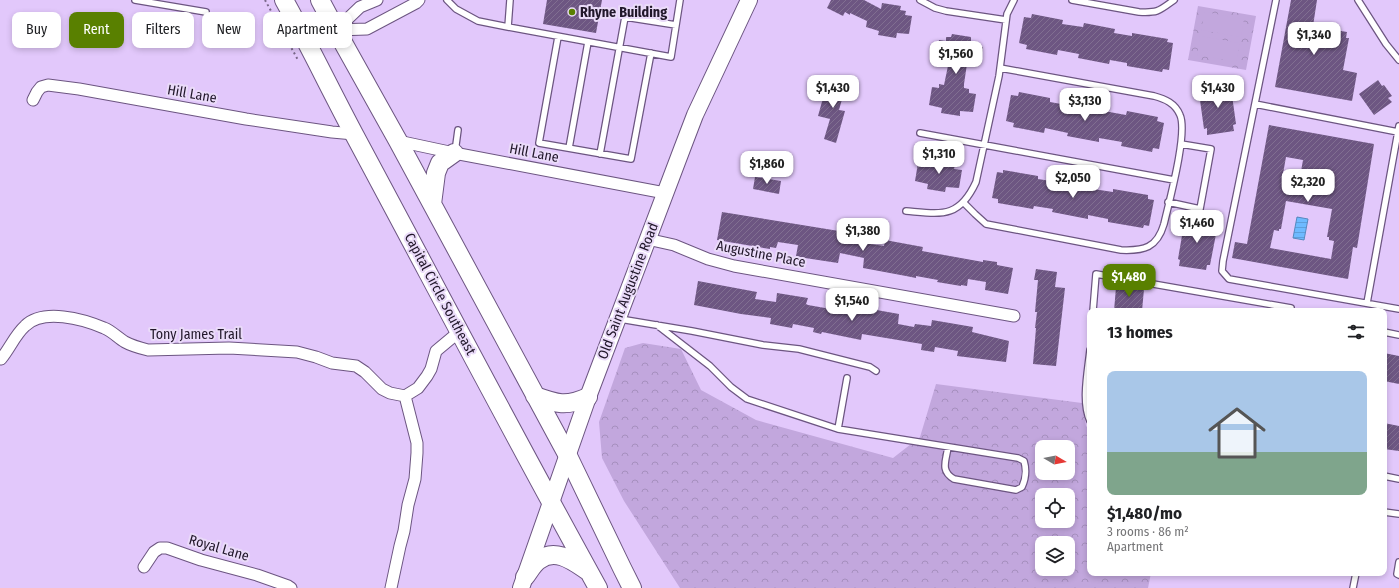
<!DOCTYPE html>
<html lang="en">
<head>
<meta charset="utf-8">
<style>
  :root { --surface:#fff; --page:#f6f6f6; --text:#202124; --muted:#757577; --line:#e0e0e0; --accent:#598000 }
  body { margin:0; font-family:"Fira Sans Condensed",sans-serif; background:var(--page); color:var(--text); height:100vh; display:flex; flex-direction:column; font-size:15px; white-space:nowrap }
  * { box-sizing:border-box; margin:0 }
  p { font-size:13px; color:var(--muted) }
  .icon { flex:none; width:22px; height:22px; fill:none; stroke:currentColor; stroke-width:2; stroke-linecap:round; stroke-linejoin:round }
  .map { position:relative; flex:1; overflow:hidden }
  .side { position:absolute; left:1087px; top:308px; width:300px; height:268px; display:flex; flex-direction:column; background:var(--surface); border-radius:8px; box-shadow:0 2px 6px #0003 }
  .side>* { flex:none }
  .guide { position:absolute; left:12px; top:12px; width:380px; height:36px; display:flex; gap:8px }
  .needle { width:26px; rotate:100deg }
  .controls { position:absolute; left:1035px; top:440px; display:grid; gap:8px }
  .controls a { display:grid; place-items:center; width:40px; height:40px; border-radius:8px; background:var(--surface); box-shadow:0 2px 6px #0003; font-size:20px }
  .price { position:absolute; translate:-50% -34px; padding:0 9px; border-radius:8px; background:#fff; color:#222; font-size:13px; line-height:26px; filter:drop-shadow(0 1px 2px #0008) }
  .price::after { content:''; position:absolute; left:50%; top:24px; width:12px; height:9px; margin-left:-6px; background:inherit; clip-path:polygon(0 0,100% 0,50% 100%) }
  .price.selected { background:var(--accent); color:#fff }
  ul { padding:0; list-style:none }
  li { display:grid; align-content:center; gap:8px; height:212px; padding:0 20px }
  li+li { border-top:1px solid var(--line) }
  li span { display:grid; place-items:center; height:124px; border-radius:8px; color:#555 }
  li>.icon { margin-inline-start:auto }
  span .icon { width:72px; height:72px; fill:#fffc; stroke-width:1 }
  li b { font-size:17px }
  h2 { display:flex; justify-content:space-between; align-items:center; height:48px; padding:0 20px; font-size:17px }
  .chip { padding:0 14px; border-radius:8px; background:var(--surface); box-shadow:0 2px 6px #0003; font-size:14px; line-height:36px }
  .chip.selected { background:var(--accent); color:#fff }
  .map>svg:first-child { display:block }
</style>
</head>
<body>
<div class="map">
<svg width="1399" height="588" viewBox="0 0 1399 588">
  <defs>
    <pattern id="forest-crowns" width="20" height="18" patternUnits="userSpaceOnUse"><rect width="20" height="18" fill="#c2a7dd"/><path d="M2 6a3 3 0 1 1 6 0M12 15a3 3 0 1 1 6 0" fill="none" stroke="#a68fbe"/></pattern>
    <pattern id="water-rules" width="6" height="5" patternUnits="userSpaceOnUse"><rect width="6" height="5" fill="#6ebaff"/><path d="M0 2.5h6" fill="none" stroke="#5f9fdb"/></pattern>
    <pattern id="building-hatch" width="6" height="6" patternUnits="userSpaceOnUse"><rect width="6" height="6" fill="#6d5682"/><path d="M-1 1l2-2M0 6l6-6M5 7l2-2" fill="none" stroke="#816f91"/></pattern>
  </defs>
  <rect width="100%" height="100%" fill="#e2c8fb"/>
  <path fill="url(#forest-crowns)" fill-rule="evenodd" d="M1198,6L1256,16L1246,70L1188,60Z
    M643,343L681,349L701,390L756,420L893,458L920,437L936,384L1082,403L1086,426L1090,430V573H1151L1148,588H680L624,501L602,458L599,422L625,348ZM1042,447H1068V473H1042ZM1042,495H1068V521H1042ZM1042,543H1068V569H1042Z"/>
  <path fill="#c2a7dd" d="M1205,12L1244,19L1241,37L1201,30Z
    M1200,36L1240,43L1236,62L1197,55Z"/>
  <path fill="url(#water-rules)" stroke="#5789bf" d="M1297,217L1308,219L1304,240L1293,238Z"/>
  <path fill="url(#building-hatch)" fill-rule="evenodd" d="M547,0H602L596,33L543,24Z
    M831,0H864L881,9L882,3L901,6L900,10L906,11L905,15L912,16L909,34L897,33L896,38L878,35L879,31L866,27L867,21L850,13V15L845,12L843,16L827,8Z
    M1291,0H1317L1313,26L1347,32L1346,38H1349L1343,70L1357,73L1352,101L1275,87Z
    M1032,14L1063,20L1062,24L1083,27L1084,23L1115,29L1114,33L1132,36V33L1168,39L1167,42L1173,43L1169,70L1163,69L1162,72L1127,66V63L1110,60L1109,64L1078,58L1079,54L1058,50L1057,55L1026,49L1027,45L1019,43L1024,17L1031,18Z
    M952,34L971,37V41L976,42L975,45L983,47L980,64H967L964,84V88L969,89V93L976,94L973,112L960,111V116L941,113L942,108L929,105L932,87L939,88V84L944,85L949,61L936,57L939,40L946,41V37H951Z
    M828,80L846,85L839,110L845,111L836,143L824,139L830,119L818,116Z
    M1378,80L1382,86L1384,85L1392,96L1388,98L1392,102L1374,115L1359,94Z
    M1227,83L1228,89L1231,88L1236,124L1233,125L1234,131L1207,135V128L1204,129L1199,93H1202L1201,87Z
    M1019,92L1050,98V102L1072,106L1073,101L1104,107V111L1126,115L1127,111L1158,117L1157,121L1164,123L1159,149L1153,148L1152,152L1121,146L1122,142L1099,138V142L1067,136L1068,133L1045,128L1044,133L1013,127L1014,123L1006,121L1011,95L1018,96Z
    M1269,125L1374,144L1357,248L1353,247L1348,279L1232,258L1235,242L1247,244ZM1286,157L1303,160L1300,177L1283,174ZM1286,201L1332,209L1327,237H1329V240L1334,241L1331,259L1270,248L1274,230L1279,231V229H1281Z
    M931,157L950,160V164L955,165L954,169L962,170L959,188L946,187L945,192L927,189L928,184L915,181L918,163L924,164L925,160L930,161Z
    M1003,170L1038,176V179L1057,182L1058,180L1093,186V189L1113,192V189L1148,195V199L1154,200L1149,226L1144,225L1143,228L1108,222V219L1088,215V219L1052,212L1053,209L1034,206L1033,209L998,203V199L992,198L997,172L1003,173Z
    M755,177L781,181L779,194L753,189Z
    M722,212L845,232L844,238L849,239V241L884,246L885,240L923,247L922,251L983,262V260L997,262V265L1013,268L1008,294L985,290L986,282L968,279L967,286L961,285V286L937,282L938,280L916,276V278L906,276L863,268L864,258L840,253L838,263L805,258L796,256L798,245L778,242L776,248L770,247V249L717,240Z
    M1188,218L1214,223L1213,229H1217L1210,265H1207L1206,270L1179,266L1180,260L1178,259L1184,224H1187Z
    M1036,269L1057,272L1055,287L1065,288L1056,366L1033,364L1036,328H1035L1037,312H1035L1038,280H1034Z
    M698,281L757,292L755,299L776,302L777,293L808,298L806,304L808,305L842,311L843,304L899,314L898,324L914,327L915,324L931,326L932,320L973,327L972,332L1009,341L1006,362L957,356L958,351L935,347L934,352L921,350L922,344L862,334L861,340L822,332L821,334L813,332L814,328L793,324L792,328L770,324L771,318L741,314L694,305Z
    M1119,282L1142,286V289H1144L1142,311H1114L1116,287H1118Z
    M1384,353L1399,356V384L1384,381Z
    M1384,423L1399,426V451L1384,449Z"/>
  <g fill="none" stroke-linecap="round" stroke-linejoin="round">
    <g stroke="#6c5581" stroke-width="8">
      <path id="lane" d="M135,0L206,12
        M447,0L456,9L478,21L508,27L671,57L680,0
        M920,0L935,8L946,11L1006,20
        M1072,0L1139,12C1158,13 1159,11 1174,0
        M1276,0L1223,261L1222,271L1229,279L1399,309
        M1358,0L1386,44L1399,60
        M508,27L510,0
        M558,37L539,143L631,159L651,53
        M1255,104L1398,132
        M920,133L1174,180
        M569,148L588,42
        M455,152L458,130
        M600,154L625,17L676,25
        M963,202L975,214L986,224L1121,250C1144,251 1157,248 1164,224C1169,202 1188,133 1180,115C1175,103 1165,99 1154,96L1000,68
        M1168,202L1200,209L1211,149L1181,144
        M906,211C941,214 959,219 976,182L999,76L1007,14L1014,0
        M1367,303L1399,126
        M1093,311L1096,274L1291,308L1290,311
        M620,319L692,331L763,345L799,349L870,367L876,371
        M657,325L710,366L731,387L747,399L838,429L1018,458L1024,461C1027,471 1026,478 1022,487L1016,490L954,479C940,471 946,461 948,447
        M1384,332L1399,335
        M1090,350C1088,370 1081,402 1090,421
        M838,429L847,378
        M1384,476L1399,479
        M1384,512L1399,514
        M1399,562L1397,574L1399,575
        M1353,588L1356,573"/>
    </g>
    <g stroke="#6c5581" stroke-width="13">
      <path id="street" d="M336,30L367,29L416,3L419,0
        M309,45L336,30L360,7L377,0
        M33,100L37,92L41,87L48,85L79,89L246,119L332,132L354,134
        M398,141L454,153L665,193
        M647,239L674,245L708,259L734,266L1014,316
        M1,359C10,348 15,335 25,326C43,308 83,319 104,328C112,331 118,338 125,342C132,346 140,348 148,350L229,348L297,352L316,357L332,363L356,366L365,372L382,389L390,393L405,396
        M405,396L418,388L427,376L431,369L436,351L460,331
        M144,567L154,552L160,548H167L201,560L257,575L288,586L291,588
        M391,588L400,546L404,531L408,505L415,479L417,453V443L405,396"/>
    </g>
    <g stroke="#6c5581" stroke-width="18">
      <path id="secondary" d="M521,588L588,397L682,149L695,115L749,0"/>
    </g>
    <g stroke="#6c5581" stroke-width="20">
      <path id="primary" d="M284,0C309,45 331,91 355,136C436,287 515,438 598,588
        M320,0L336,30L398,141L568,456L622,568L632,588
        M432,204L436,173L440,163L454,153
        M535,396C557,404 566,407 588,397
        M525,577C529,572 533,564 539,560C556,547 574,562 588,571"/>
    </g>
    <path stroke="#7a688a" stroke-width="2" stroke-dasharray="2 3" stroke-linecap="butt" d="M265,0L298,60"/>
    <use href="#lane" stroke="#fff" stroke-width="5.5"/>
    <use href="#street" stroke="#fff" stroke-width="11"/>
    <use href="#secondary" stroke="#fff" stroke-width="16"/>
    <use href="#primary" stroke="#fff" stroke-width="18"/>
  </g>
  <circle fill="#598000" stroke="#eadbf9" stroke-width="1.5" cx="572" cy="12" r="4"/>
  <g text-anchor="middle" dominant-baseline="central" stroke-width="4" stroke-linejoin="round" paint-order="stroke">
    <g font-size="14" font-weight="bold" fill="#21172a" stroke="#eadbf9" text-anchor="start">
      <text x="580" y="12">Rhyne Building</text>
    </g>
    <g font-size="14" fill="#21172a" stroke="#eadbf9">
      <text transform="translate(192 94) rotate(10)">Hill Lane</text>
      <text transform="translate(534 153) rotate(11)">Hill Lane</text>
      <text transform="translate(761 254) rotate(11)">Augustine Place</text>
      <text transform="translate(628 291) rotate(-69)">Old Saint Augustine Road</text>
      <text transform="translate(440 294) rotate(62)">Capital Circle Southeast</text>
      <text x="196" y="334">Tony James Trail</text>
      <text transform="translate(219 548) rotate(16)">Royal Lane</text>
    </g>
  </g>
</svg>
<div class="controls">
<a><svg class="needle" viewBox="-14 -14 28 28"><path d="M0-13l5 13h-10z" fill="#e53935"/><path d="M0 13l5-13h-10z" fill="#757577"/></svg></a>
<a><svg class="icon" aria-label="locate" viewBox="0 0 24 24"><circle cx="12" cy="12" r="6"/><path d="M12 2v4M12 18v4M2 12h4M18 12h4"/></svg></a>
<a><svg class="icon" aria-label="layers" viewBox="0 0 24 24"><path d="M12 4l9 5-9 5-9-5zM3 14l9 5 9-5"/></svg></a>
</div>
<b class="price" style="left:1314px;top:56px">$1,340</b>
<b class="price" style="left:956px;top:75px">$1,560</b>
<b class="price" style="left:833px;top:109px">$1,430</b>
<b class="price" style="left:1218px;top:109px">$1,430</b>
<b class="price" style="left:1085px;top:122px">$3,130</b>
<b class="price" style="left:939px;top:175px">$1,310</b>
<b class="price" style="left:767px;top:185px">$1,860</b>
<b class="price" style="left:1073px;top:199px">$2,050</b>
<b class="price" style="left:1308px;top:203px">$2,320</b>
<b class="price" style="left:1197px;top:244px">$1,460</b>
<b class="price" style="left:863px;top:252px">$1,380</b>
<b class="price selected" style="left:1129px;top:298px">$1,480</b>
<b class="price" style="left:852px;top:322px">$1,540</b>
<div class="guide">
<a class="chip">Buy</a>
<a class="chip selected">Rent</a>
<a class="chip">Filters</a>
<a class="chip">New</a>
<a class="chip">Apartment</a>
</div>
<section class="side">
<h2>13 homes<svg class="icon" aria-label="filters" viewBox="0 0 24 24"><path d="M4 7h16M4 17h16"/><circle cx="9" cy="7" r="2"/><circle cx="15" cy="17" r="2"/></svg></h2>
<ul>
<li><span style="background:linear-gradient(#a9c7e8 65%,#7fa58c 0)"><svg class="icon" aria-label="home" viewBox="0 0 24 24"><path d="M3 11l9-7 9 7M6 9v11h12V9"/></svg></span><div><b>$1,480/mo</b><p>3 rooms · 86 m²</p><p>Apartment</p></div></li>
</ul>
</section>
</div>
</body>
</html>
